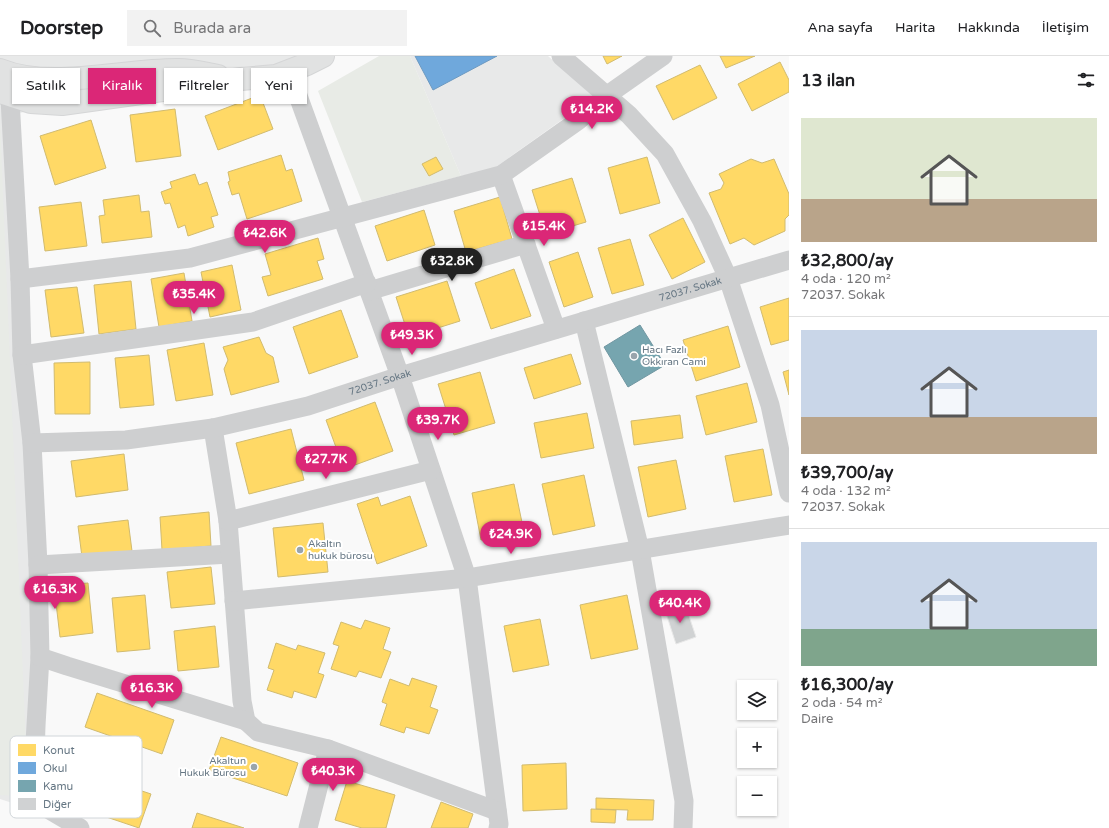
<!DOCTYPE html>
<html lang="tr">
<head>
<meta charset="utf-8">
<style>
  :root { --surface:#fff; --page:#f2f2f2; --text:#202124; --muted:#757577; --line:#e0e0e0; --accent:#db2777 }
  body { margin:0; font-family:"Varela Round",sans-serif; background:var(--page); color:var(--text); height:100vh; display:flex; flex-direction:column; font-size:15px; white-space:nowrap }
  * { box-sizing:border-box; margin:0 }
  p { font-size:13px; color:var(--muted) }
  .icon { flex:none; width:22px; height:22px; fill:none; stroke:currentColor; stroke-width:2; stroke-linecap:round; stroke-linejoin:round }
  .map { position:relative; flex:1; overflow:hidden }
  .panel { display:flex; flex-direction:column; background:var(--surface); width:320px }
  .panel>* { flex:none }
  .top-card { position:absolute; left:12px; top:12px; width:380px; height:36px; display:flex; gap:8px }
  .buttons { position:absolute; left:737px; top:624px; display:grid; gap:8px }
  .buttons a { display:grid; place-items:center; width:40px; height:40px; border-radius:0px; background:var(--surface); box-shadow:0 1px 3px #0004; font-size:20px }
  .price { position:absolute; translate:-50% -34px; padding:0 9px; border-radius:14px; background:var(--accent); color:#fff; font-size:13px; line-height:26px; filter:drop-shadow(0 1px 2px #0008) }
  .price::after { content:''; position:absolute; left:50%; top:24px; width:12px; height:9px; margin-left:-6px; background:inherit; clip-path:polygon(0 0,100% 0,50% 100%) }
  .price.active { background:#222; color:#fff }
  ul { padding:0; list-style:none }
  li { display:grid; align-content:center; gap:8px; height:212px; padding:0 12px }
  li+li { border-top:1px solid var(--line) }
  li span { display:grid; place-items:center; height:124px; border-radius:0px; color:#555 }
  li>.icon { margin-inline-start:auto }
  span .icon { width:72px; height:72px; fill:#fffc; stroke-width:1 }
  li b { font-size:17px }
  h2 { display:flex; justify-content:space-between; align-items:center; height:48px; padding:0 12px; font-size:17px }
  .chip { padding:0 14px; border-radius:0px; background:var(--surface); box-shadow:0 1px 3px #0004; font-size:14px; line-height:36px }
  .chip.active { background:var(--accent); color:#fff }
  header { display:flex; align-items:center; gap:24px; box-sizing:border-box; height:56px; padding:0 20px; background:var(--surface); border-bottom:1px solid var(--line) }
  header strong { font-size:19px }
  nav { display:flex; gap:22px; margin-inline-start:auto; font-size:14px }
  .search { width:280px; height:36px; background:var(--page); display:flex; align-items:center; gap:10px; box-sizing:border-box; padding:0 14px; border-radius:0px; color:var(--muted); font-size:15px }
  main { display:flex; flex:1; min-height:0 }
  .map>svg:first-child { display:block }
</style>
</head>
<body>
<header>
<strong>Doorstep</strong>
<div class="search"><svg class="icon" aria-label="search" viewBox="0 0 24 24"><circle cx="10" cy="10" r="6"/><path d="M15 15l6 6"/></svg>Burada ara</div>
<nav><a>Ana sayfa</a><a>Harita</a><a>Hakkında</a><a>İletişim</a></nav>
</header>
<main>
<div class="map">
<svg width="789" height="772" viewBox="0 0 789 772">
  <rect width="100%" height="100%" fill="#f9f9f9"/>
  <path fill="#e8e9e9" d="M0,0H324L318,3L19,57L49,759L0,743Z
    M410,0H548L594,41L493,113L461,120Z"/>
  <path fill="#e8ebe6" d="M379,0H410L461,120L362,146L318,35Z
    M0,65L28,740L0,739Z"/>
  <path fill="#ffd966" stroke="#d1bb6f" d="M603,0H622L607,8Z
    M720,0H755L726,12Z
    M780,6L789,24V36L752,55L738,28Z
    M700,9L717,42L673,64L656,30Z
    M260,39L273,73L218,94L205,60Z
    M175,53L181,100L136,106L130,59Z
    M91,64L106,112L55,129L40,80Z
    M281,99L286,115L292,113L302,145L247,163L239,137L232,139L228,126L230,125L228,116Z
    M436,101L443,113L429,120L422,108Z
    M647,101L660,147L620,158L608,112Z
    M751,103L762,107L774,103L789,138V159L785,163V175L754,189L744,182L730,188L709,137L721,133L724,127L719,118Z
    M195,118L199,129L207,126L218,159L211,161L214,171L188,180L185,169L178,172L170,147L165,148L161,136L172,132L170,126Z
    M572,122L586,166L546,178L532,134Z
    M139,139L141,156L149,155L152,181L102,187L99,160L105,159L103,144Z
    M500,141L512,183L466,196L454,155Z
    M81,146L87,190L45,195L39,151Z
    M424,154L435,189L387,205L375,170Z
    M683,162L705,206L672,223L649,179Z
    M318,182L324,203L317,205L323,223L268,240L262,221L271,219L265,198Z
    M630,183L644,229L612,238L598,192Z
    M578,196L593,241L564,251L549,206Z
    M232,209L241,254L210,261L201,216Z
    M514,213L531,260L491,273L475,227Z
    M184,217L192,265L159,271L151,223Z
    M131,225L136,273L99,278L94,229Z
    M447,225L460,265L409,281L396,241Z
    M77,231L84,277L51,281L45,234Z
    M789,242V284L771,289L760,251Z
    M341,254L358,301L309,318L293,271Z
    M728,270L740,311L696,325L683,284Z
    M259,281L266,297L273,301L279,326L231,339L224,313L228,304L223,291Z
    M204,287L213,339L176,345L167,294Z
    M571,298L581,328L534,343L524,312Z
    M149,299L154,349L120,352L115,302Z
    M90,306V358H55L54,307Z
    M789,314V339L783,316Z
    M480,316L495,367L454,379L438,328Z
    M747,327L757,366L706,379L696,340Z
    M375,346L393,395L344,413L326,364Z
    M587,357L594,392L541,402L534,367Z
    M680,359L683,382L634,389L631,365Z
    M291,373L304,424L249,438L236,387Z
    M763,393L772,439L734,446L725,400Z
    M124,398L128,434L76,441L71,405Z
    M676,404L686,453L648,461L638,411Z
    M584,419L595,470L553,479L542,428Z
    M514,428L524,476L481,484L472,437Z
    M410,440L427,490L377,508L357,448L378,441L381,450Z
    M209,456L211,490L162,494L160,461Z
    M128,464L132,495L82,501L78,470Z
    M323,467L328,516L278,521L273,472Z
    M211,511L215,548L171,552L167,516Z
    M88,527L93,577L60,581L54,530Z
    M145,539L150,593L117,596L112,542Z
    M627,539L638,593L591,603L580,549Z
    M540,563L549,609L513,616L504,570Z
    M365,564L390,572L383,593L391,596L381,622L359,615L356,621L331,613L339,590L333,588L341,566L361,573Z
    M215,570L219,611L178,615L174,575Z
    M276,587L296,594L298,589L325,597L318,617L324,619L316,642L294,635L292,642L267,634L274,614L268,612Z
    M412,622L437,630L430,651L438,654L429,678L406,671L404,677L380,669L387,648L382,646L390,623L409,630Z
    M97,637L174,664L162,698L85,671Z
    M221,681L298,707L287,740L209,714Z
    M566,707L567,753L523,755L522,709Z
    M73,712L151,738L139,772L62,746Z
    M347,725L395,739L386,772H362L335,764Z
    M596,742L654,744L653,764H627L628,754L596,753Z
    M441,746L473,758L468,772H431Z
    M591,753L616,754L615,767L591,766Z
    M197,757L244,772H192Z"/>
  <path fill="#6fa8dc" stroke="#6c99c1" d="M415,0H497L433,34Z"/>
  <path fill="#76a5af" stroke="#7197a2" d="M640,269L665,309L628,331L604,291Z"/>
  <path fill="#d0d2d3" stroke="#e8e8e8" d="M685,548L696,581L676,588L665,554Z"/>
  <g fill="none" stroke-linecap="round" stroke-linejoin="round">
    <g stroke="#d5d6d7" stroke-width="24">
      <path id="secondary" d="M0,14C51,35 124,13 179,14C192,14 206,18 218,20
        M0,36L31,46L62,48L241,23L276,20L307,8L323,0"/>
    </g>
    <g stroke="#cecfd0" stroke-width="19">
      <path d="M561,0L629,59L665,98L702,165L728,222L770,349L789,437"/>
      <path d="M289,15L400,320L467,522L499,768L498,772"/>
      <path d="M9,25L20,223L22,299L32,387L38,509L230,498"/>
      <path d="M501,119L556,273"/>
      <path d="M20,223L190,202L501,119L579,64L606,40L663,0"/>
      <path d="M369,235L526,188"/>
      <path d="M584,265L640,494L684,745L683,772"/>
      <path d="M22,299L253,266L367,227"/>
      <path d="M213,372L228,465L242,645L246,665L258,676L328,693L497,755"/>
      <path id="s1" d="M32,387L126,384L213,372L308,350L400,320L789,204"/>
      <path d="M228,465L431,414"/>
      <path d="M38,509L40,601L33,721L48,753L80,772"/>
      <path d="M234,545L467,522L789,469"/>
      <path d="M40,601L67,610L246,665"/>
      <path d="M308,772L328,693"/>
    </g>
    <use href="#secondary" stroke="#e1e2e2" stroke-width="22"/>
  </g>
  <g fill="#99a4ac" stroke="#fff" stroke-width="1.5">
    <circle cx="634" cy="300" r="4"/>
    <circle cx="300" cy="494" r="4"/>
    <circle cx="254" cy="711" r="4"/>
  </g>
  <g text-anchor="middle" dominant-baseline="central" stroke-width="4" stroke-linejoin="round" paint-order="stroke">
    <g font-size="10" fill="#657683" stroke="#fff">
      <text stroke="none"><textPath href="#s1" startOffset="679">72037. Sokak</textPath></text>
      <text stroke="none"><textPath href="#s1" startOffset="355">72037. Sokak</textPath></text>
    </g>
    <g font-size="10" fill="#657683" stroke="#fff" text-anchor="start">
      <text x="642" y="294">Hacı Fazlı<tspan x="642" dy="12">Okkıran Cami</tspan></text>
      <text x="308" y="488">Akaltın<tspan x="308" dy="12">hukuk bürosu</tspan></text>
      <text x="246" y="705" text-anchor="end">Akaltun<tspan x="246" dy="12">Hukuk Bürosu</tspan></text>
    </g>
  </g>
  <rect x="10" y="680" width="132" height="82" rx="6" fill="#fff" stroke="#d1d6da" stroke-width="1"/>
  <rect x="18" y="688" width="18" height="12" fill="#ffd966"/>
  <rect x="18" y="706" width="18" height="12" fill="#6fa8dc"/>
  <rect x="18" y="724" width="18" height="12" fill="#76a5af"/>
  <rect x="18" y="742" width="18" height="12" fill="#d0d2d3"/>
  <g font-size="11" fill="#657683">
    <text x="43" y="698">Konut</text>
    <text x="43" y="716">Okul</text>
    <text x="43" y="734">Kamu</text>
    <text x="43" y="752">Diğer</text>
  </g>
</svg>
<div class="buttons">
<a><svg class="icon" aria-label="layers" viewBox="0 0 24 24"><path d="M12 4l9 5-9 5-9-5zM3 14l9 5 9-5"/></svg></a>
<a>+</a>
<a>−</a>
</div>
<b class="price" style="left:592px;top:74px">₺14.2K</b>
<b class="price" style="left:544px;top:191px">₺15.4K</b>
<b class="price" style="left:265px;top:198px">₺42.6K</b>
<b class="price active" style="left:452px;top:226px">₺32.8K</b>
<b class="price" style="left:194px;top:259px">₺35.4K</b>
<b class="price" style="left:412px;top:300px">₺49.3K</b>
<b class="price" style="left:438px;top:385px">₺39.7K</b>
<b class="price" style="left:326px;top:424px">₺27.7K</b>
<b class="price" style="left:511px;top:499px">₺24.9K</b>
<b class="price" style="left:55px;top:554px">₺16.3K</b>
<b class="price" style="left:680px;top:568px">₺40.4K</b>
<b class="price" style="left:152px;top:653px">₺16.3K</b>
<b class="price" style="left:333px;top:736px">₺40.3K</b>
<div class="top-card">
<a class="chip">Satılık</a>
<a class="chip active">Kiralık</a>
<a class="chip">Filtreler</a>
<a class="chip">Yeni</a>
</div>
</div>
<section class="panel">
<h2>13 ilan<svg class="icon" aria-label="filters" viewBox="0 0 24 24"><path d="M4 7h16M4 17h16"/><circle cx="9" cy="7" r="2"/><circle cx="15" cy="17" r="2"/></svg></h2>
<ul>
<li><span style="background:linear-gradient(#dfe7d0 65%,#b9a48a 0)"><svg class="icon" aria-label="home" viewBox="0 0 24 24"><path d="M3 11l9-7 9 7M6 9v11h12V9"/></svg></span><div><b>₺32,800/ay</b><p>4 oda · 120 m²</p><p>72037. Sokak</p></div></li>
<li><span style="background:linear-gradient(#c9d6e8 70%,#b9a48a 0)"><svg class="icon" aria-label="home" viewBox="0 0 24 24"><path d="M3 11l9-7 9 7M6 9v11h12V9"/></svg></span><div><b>₺39,700/ay</b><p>4 oda · 132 m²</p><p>72037. Sokak</p></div></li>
<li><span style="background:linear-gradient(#c9d6e8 70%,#7fa58c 0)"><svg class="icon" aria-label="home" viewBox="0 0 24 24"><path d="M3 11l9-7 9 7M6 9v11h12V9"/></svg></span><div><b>₺16,300/ay</b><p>2 oda · 54 m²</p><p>Daire</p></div></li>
</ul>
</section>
</main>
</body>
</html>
